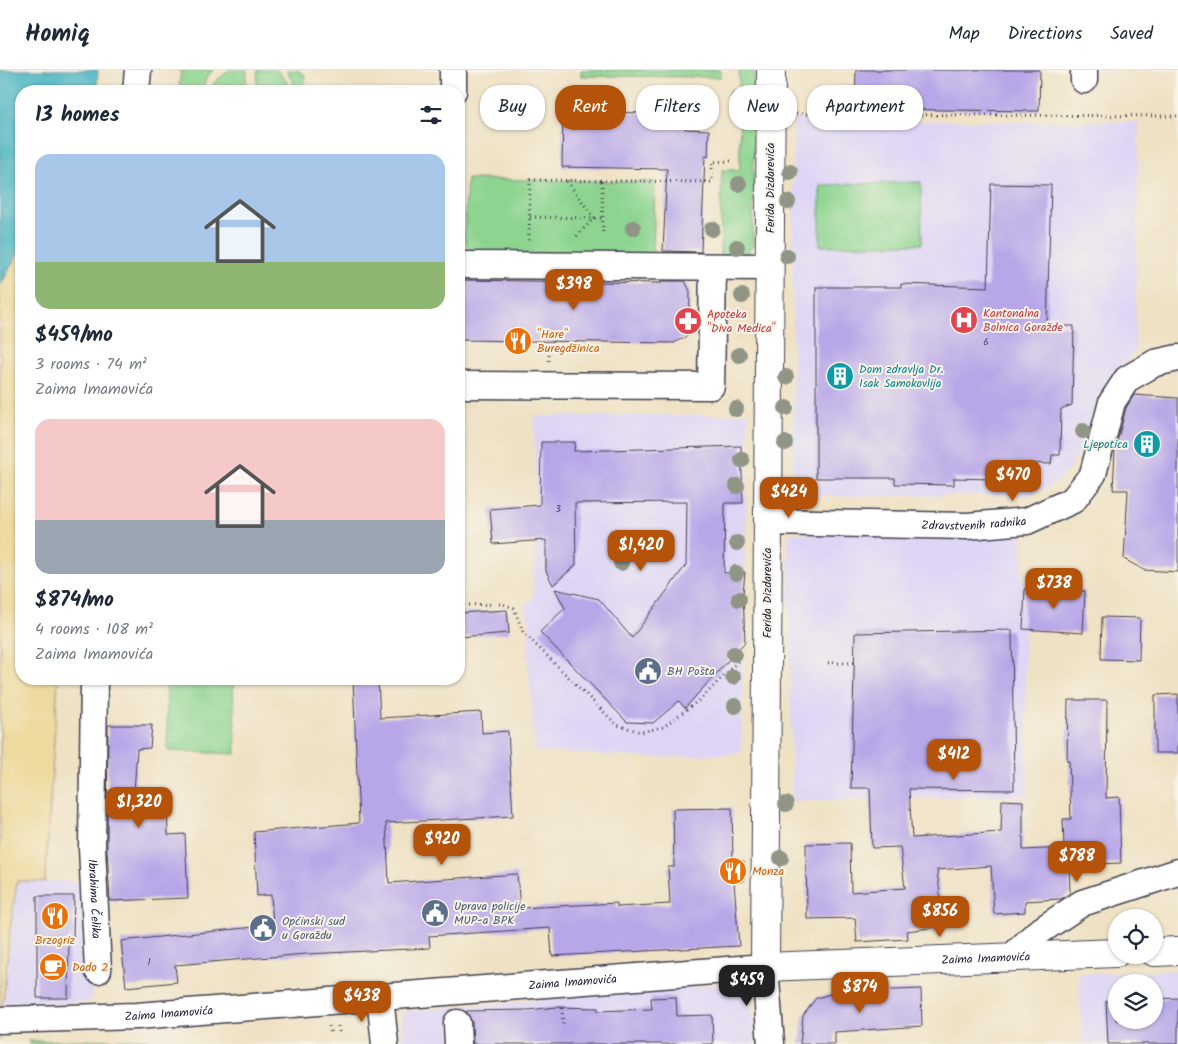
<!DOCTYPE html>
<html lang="en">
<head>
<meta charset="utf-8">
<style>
  :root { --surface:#fff; --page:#f2f2f3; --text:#1f2937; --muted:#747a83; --line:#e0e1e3; --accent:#b45309 }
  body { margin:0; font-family:Kalam,sans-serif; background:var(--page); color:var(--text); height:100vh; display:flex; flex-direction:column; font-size:19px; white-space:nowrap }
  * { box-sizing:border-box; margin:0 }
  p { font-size:16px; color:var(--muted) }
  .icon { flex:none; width:28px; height:28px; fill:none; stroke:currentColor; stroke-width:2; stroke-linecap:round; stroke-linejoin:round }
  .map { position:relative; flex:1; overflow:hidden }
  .panel { position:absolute; left:15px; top:15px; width:450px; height:600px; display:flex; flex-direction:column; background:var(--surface); border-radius:20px; box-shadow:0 1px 4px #0004 }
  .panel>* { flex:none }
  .top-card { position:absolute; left:480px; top:15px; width:475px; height:45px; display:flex; gap:10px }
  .buttons { position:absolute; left:1108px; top:839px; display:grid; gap:10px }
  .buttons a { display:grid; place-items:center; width:55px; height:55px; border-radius:50%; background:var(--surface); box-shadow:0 1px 4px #0004; font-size:25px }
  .price { position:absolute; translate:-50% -42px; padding:0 11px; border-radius:10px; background:var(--accent); color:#fff; font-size:16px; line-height:32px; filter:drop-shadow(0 1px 2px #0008) }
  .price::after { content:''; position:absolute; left:50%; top:30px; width:15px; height:11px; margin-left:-8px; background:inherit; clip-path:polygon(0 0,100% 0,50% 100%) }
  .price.active { background:#222; color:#fff }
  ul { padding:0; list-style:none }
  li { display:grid; align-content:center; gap:10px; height:265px; padding:0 20px }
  li span { display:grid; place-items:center; height:155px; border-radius:15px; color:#555 }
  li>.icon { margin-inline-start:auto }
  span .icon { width:90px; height:90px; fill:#fffc; stroke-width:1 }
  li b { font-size:21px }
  h2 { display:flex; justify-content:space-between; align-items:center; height:60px; padding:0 20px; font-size:21px }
  .chip { padding:0 18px; border-radius:20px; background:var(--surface); box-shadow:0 1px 4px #0004; font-size:18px; line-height:45px }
  .chip.active { background:var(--accent); color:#fff }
  header { display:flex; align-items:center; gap:30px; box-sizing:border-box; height:70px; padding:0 25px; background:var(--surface); border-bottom:1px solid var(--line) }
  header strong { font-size:24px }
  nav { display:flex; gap:28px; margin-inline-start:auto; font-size:18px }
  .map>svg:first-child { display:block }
</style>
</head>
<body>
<header>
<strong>Homiq</strong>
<nav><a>Map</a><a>Directions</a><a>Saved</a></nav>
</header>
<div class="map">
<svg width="1178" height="974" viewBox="0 0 1178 974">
  <rect width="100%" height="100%" fill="#f7f3e8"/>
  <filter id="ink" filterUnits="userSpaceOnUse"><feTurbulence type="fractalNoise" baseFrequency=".02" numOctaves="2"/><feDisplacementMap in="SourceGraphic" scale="10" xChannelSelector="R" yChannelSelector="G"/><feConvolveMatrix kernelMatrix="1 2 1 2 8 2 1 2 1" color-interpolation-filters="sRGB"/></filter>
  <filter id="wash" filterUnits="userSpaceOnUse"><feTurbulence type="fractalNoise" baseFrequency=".0096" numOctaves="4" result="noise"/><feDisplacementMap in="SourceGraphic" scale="20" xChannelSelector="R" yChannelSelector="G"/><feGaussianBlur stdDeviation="1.12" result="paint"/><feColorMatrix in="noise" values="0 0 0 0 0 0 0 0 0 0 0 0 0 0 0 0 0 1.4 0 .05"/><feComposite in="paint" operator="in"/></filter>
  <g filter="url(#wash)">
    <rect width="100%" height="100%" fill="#efe1c3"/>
    <path fill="#ded5f5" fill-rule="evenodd" d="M793,50L1139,52L1135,281L1106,318L1072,395L1059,411L1033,425L793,426Z
      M748,342L741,683L656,688L535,681L528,588L529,549L524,535L533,529L536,424L534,346L721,345Z
      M1022,457L1028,725L792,731L788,464Z
      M17,811L86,812L92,931L46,935H3Z
      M1178,900V974H1084L1078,904ZM1116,912H1154V950H1116Z
      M725,914L739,915L750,922L755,974H402L401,942Z"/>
    <path fill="#8cd48f" stroke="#577b65" d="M181,0H214L207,6L202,21H179Z
      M229,0H247L245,21H211L213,14Z
      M258,0H277L287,12L289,21H256Z
      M287,0H297L305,5V21H297Z
      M581,0H721V7L581,6Z
      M739,0H754L753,175L744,187L720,186L722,100H740Z
      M467,109L655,112L653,185L475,183L467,176L464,167Z
      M921,112L922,174L820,176V115Z
      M166,609L233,613L236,684L168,681Z
      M147,969L148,974H29V971Z"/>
    <path fill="#eeda9e" stroke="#887e6c" d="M21,178V609H58L45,812L17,811L9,867L0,970V216Z"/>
    <path fill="#46b3c2" stroke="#346a7e" d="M0,0H98L97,21H21V178L0,216Z"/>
    <g id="blocks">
      <path fill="#b7a6e8" d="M856,0H1040L1039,41L855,39Z
        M563,41L686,44L685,59L709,60L708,87L705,86L701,182L663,181L667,99L562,97Z
        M991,114L1051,115L1047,256H1074L1072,335L1061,339L1060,385H1052L1051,394L1030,393V410L954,408V415L895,414V408H816V217H901V214L988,217Z
        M459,210L662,213V211H685L690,221L689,265L674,273L459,270Z
        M1134,325L1178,328V502L1144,500L1124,489L1128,420H1113L1115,380L1126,338Z
        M541,372H575L574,381L741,376L743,433H725L724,503L745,502L743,524L745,572L685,638L679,631L653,653L627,652L540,562L565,538L555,519L599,529L632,568L686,495L687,432L575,433L576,495L553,515L546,501V470L493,474L490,439L540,435Z
        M1025,518L1085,521L1083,563L1023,559Z
        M507,540L509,563L459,567V543Z
        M1102,547L1140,548L1139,590L1101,589Z
        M1012,560L1014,720L909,719L912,768L1001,762L1002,730L1023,731V780L1064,778L1063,749H1071L1069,691H1067L1068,630H1107L1106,728L1119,727L1121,793L1069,795L1070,823L1061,829L1025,831V842L994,844L991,796L937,800L944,856L907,861L908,869L857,872L855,848L807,849L806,774L850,773L851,822L905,818L900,777L872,778L870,718H851L855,563Z
        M353,609H378L380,648L481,642L482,663L508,661L513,746L386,753L389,813L517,804L520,838L617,833V837L670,834L668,797H674L673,739L732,738L733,791H744V811L734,812L739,876L552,886L550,858L429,866L430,878L306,884L175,895L177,912L126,917L121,871L273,855L271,825L257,826L254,762L359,753Z
        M1178,624V683H1155V625Z
        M108,655H152L150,678L137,679L133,736L167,734L168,765L185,764L188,828L110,831L107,778Z
        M37,826H74L73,867L69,866L68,928H37Z
        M921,919L922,956L835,962V974H800L803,946L816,928L831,924L871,923V921Z
        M676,927L677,946L712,945L713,974H473L472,952L467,943V941L528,940L557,937L598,938V941L652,939L651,928Z
        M1178,928V974H1108L1106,931H1116V950H1154V929Z"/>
    </g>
  </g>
  <g filter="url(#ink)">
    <use href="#blocks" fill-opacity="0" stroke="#413f4f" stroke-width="1"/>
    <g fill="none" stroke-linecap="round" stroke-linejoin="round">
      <g stroke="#413f4f" stroke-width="29">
        <g id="minor">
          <path d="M1084,10V0"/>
          <path d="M136,21L138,0"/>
          <path d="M453,21V0"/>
          <path d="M459,195L769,197"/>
          <path d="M459,315L711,316L713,198"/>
          <path id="s1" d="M768,452L967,456L1027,451L1073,430L1093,404L1112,332L1127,309L1155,293L1178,288"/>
          <path id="s2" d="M94,609L92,778L98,900"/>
          <path d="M1012,887L1037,863L1082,833L1178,802"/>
          <path d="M380,927L385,974"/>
          <path id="s3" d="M0,950L137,946L765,897L771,974"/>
          <path d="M457,953L458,974"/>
        </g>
      </g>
      <g stroke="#413f4f" stroke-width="30">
        <g id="major">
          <path id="s4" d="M771,0L765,897L1116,883"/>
          <path d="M1154,882L1178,881"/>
        </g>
      </g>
      <path stroke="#413f4f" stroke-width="3" stroke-dasharray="1 4" stroke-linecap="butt" d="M796,44L1178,46
        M567,111L594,148L575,168
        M602,111L603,171
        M530,147L603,148
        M529,170L530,110L712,112V92L732,91
        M549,291V271
        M459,535L503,534L514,538L523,562L617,655L641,662L663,657L703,627L740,589
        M828,593H854
        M562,938L563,954
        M329,956L331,964
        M338,956L340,964"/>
      <use href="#minor" stroke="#fff" stroke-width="26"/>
      <use href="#major" stroke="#fff" stroke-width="28"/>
    </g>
    <g fill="#909586">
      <circle cx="738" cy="29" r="8"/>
      <circle cx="707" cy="35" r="8"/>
      <circle cx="790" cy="102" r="8"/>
      <circle cx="739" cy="114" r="8"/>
      <circle cx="788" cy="132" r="8"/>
      <circle cx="633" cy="158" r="8"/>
      <circle cx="712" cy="159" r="8"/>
      <circle cx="737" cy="177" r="8"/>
      <circle cx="787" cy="186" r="8"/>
      <circle cx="742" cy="226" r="8"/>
      <circle cx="739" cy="285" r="8"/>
      <circle cx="786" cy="307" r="8"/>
      <circle cx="786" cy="338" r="8"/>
      <circle cx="736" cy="339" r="8"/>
      <circle cx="1083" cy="361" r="8"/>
      <circle cx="785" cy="373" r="8"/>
      <circle cx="742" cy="390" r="8"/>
      <circle cx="737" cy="416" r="8"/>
      <circle cx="737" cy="473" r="8"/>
      <circle cx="621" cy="493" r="8"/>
      <circle cx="736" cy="503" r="8"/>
      <circle cx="739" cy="529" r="8"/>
      <circle cx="734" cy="584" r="8"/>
      <circle cx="733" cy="607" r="8"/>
      <circle cx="735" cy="636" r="8"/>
      <circle cx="786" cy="734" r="8"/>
      <circle cx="781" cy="788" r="8"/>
    </g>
  </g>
  <defs>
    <g id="hospital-disc" transform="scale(1.4375)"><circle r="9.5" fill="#e0444e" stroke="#f7f3e8"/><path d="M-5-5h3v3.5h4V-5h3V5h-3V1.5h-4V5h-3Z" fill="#fff"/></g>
    <g id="pharmacy-disc" transform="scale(1.4375)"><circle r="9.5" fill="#e0444e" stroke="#f7f3e8"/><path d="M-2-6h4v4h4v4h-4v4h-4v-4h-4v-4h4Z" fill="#fff"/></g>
    <g id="restaurant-disc" transform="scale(1.4375)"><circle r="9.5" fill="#e8710a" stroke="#f7f3e8"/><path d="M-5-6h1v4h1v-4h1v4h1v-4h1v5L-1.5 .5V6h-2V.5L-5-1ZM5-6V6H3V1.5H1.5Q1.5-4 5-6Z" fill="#fff"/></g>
    <g id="building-disc" transform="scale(1.4375)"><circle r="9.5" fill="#0f9aa8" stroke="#f7f3e8"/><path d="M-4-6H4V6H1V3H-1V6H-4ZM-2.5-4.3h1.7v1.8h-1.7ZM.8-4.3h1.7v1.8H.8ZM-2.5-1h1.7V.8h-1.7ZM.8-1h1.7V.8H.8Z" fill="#fff"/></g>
    <g id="civic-disc" transform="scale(1.4375)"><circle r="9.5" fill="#5c6f8a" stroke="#f7f3e8"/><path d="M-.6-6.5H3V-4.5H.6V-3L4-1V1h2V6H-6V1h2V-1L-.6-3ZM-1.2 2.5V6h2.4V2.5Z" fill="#fff"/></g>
    <g id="cafe-disc" transform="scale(1.4375)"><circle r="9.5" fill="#e8710a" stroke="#f7f3e8"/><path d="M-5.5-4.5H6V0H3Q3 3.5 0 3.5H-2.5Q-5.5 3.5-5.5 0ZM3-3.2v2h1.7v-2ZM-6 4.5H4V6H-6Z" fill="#fff"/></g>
  </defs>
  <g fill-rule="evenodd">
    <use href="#hospital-disc" x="964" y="250"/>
    <use href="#pharmacy-disc" x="688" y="251"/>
    <use href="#restaurant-disc" x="518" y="271"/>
    <use href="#building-disc" x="840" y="306"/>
    <use href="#building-disc" x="1147" y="374"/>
    <use href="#civic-disc" x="648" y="601"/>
    <use href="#restaurant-disc" x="733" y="801"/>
    <use href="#civic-disc" x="435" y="843"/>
    <use href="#restaurant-disc" x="55" y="846"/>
    <use href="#civic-disc" x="263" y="858"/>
    <use href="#cafe-disc" x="53" y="897"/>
  </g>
  <g text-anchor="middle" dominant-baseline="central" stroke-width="4" stroke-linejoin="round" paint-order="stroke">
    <g font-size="10" fill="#474366">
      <text x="986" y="272">6</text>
      <text x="558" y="439">3</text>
      <text x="149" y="892">1</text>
    </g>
    <g font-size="12" fill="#22223b" stroke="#f7f3e8">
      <text transform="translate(770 118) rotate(-90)">Ferida Dizdarevića</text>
      <text stroke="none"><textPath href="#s1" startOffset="206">Zdravstvenih radnika</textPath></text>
      <text transform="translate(767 523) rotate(-90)">Ferida Dizdarevića</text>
      <text stroke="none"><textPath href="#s2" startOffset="220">Ibrahima Čelika</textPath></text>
      <text stroke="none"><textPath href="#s4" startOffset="1118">Zaima Imamovića</textPath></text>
      <text stroke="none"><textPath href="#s3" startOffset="574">Zaima Imamovića</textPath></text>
      <text stroke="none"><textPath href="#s3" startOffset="169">Zaima Imamovića</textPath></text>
    </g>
    <g font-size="12" fill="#be3a42" stroke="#f7f3e8" text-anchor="start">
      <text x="983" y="243">Kantonalna<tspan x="983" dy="14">Bolnica Goražde</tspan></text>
      <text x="707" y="244">Apoteka<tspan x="707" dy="14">"Diva Medica"</tspan></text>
    </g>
    <g font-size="12" fill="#c56008" stroke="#f7f3e8" text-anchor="start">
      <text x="537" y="264">"Hare"<tspan x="537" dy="14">Buregdžinica</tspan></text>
      <text x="752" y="801">Monza</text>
      <text x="55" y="870" text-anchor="middle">Brzogriz</text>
      <text x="72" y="897">Dado 2</text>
    </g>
    <g font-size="12" fill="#0d838f" stroke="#f7f3e8" text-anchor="start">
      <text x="859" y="299">Dom zdravlja Dr.<tspan x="859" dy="14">Isak Samokovlija</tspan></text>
      <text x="1128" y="374" text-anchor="end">Ljepotica</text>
    </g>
    <g font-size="12" fill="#4e5e75" stroke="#f7f3e8" text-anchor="start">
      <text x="667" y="601">BH Pošta</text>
      <text x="454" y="836">Uprava policije<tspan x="454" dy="14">MUP-a BPK</tspan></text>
      <text x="282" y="851">Općinski sud<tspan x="282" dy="14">u Goraždu</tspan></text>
    </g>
  </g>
</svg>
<div class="buttons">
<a><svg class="icon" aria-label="locate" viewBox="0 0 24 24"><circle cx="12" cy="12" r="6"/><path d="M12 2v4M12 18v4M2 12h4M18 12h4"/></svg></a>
<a><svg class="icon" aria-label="layers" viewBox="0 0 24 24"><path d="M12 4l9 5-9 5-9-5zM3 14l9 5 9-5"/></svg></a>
</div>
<b class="price" style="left:574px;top:241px">$398</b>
<b class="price" style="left:1013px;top:432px">$470</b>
<b class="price" style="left:789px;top:449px">$424</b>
<b class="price" style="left:641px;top:502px">$1,420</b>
<b class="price" style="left:1054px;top:540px">$738</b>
<b class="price" style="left:954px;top:711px">$412</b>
<b class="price" style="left:139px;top:759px">$1,320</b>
<b class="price" style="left:442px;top:796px">$920</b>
<b class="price" style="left:1077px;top:813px">$788</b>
<b class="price" style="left:940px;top:868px">$856</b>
<b class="price active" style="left:747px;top:937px">$459</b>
<b class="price" style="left:860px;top:944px">$874</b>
<b class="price" style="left:362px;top:953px">$438</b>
<div class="top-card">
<a class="chip">Buy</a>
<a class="chip active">Rent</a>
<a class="chip">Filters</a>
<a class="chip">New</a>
<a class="chip">Apartment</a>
</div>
<section class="panel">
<h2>13 homes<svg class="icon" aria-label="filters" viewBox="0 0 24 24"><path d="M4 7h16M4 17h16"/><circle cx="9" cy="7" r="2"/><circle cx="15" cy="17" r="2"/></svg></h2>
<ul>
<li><span style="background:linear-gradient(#a9c7e8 70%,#8fb573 0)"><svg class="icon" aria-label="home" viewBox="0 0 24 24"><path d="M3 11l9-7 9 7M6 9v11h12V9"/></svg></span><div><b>$459/mo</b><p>3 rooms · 74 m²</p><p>Zaima Imamovića</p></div></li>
<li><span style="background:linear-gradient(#f6c9c9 65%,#9aa5b1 0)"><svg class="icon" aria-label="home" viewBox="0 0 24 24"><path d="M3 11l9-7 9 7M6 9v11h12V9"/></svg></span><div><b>$874/mo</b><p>4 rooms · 108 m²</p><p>Zaima Imamovića</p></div></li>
</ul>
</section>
</div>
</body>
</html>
